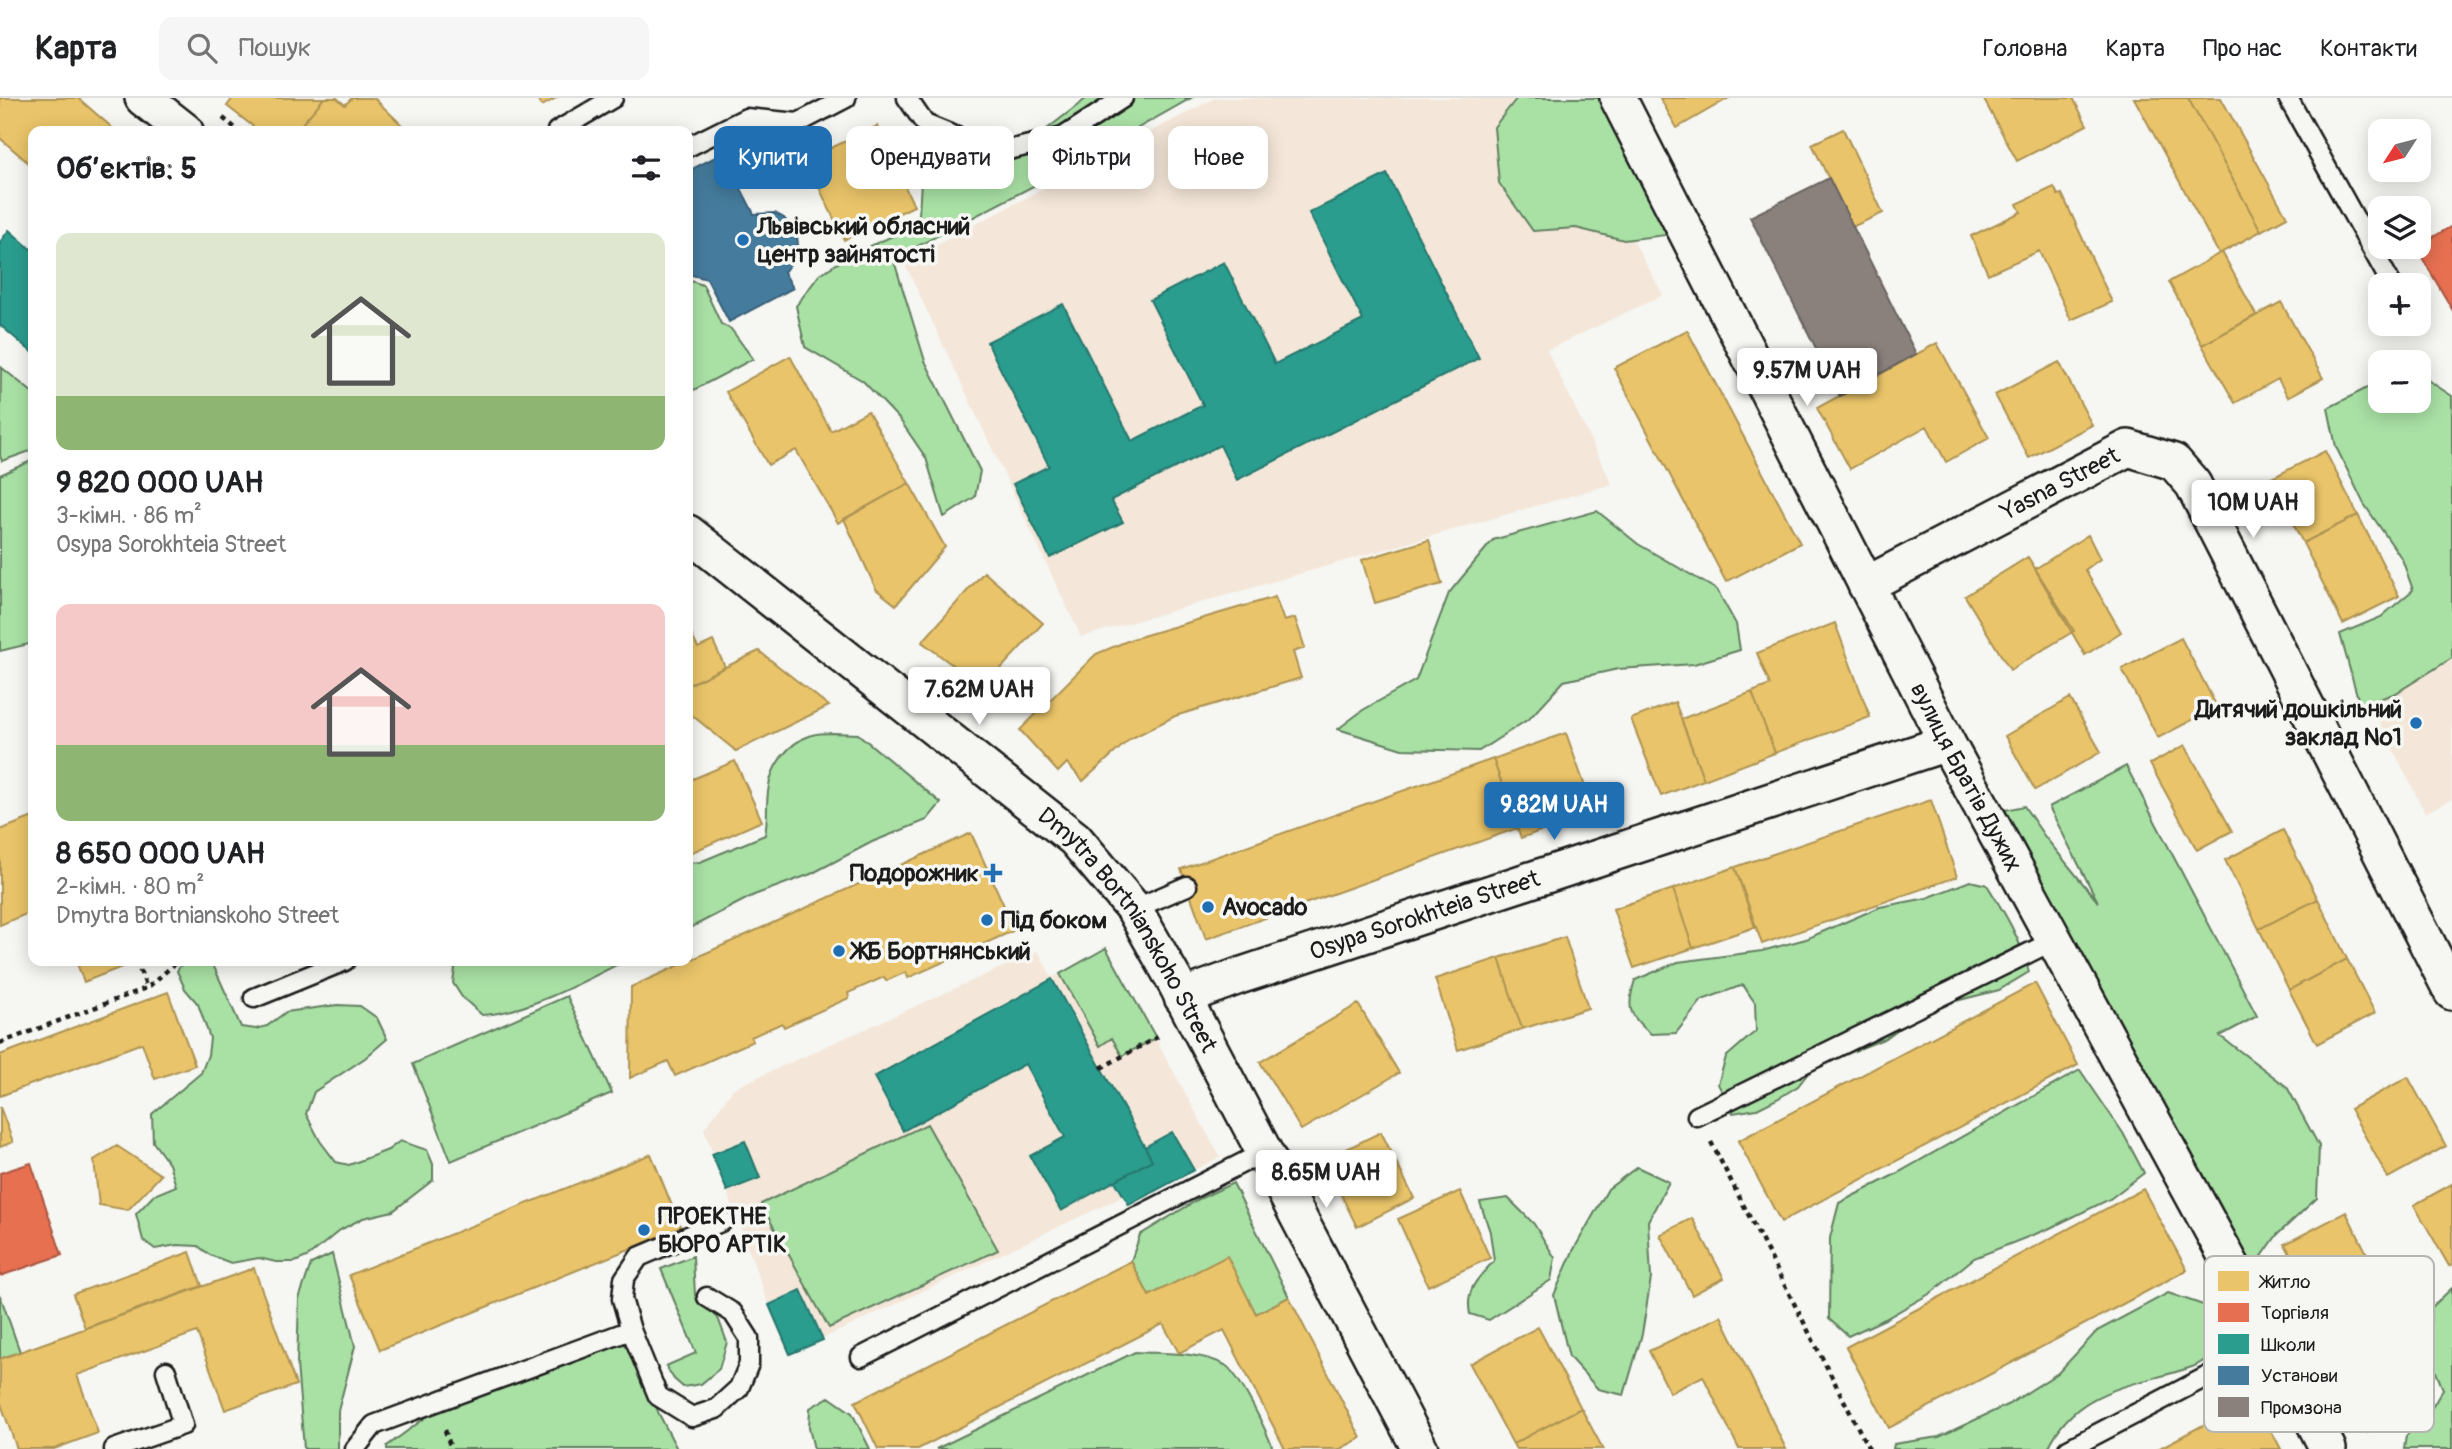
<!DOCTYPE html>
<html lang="uk">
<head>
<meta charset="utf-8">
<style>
  :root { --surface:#fff; --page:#f6f6f6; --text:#202124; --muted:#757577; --line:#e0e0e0; --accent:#1f6fb2 }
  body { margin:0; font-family:Pangolin,sans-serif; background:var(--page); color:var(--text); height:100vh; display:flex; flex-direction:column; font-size:26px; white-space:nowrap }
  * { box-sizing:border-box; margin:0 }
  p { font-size:23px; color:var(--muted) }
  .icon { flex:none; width:38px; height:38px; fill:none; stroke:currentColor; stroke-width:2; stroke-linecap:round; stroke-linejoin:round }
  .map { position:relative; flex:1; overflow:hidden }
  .side { position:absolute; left:28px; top:28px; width:665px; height:840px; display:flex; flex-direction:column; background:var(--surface); border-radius:14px; box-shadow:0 4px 18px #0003 }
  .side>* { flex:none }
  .banner { position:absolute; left:714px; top:28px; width:665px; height:63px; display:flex; gap:14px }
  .needle { width:46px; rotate:234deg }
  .controls { position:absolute; left:2368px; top:21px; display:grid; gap:14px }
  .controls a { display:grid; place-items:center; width:63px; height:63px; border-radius:14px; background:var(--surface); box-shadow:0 4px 18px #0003; font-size:35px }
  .price { position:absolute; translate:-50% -60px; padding:0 16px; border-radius:7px; background:#fff; color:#222; font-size:23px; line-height:46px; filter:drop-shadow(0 2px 4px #0008) }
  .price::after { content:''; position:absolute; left:50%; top:42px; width:21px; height:16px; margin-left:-10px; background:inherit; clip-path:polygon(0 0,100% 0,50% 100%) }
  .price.selected { background:var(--accent); color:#fff }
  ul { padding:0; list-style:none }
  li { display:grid; align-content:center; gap:14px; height:371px; padding:0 28px }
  li span { display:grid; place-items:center; height:217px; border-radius:14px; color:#555 }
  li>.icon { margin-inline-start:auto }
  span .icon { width:126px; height:126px; fill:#fffc; stroke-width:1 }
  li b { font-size:30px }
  h2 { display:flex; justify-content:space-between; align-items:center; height:84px; padding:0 28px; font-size:30px }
  .chip { padding:0 24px; border-radius:14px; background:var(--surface); box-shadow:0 4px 18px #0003; font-size:24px; line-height:63px }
  .chip.selected { background:var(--accent); color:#fff }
  header { display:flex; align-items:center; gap:42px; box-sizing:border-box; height:98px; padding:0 35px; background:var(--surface); border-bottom:2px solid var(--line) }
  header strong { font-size:33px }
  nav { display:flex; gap:38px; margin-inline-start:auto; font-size:24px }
  .search { width:490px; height:63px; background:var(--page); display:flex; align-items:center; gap:18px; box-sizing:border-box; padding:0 24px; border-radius:14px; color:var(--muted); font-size:26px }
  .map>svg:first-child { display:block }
</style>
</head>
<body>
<header>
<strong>Карта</strong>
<div class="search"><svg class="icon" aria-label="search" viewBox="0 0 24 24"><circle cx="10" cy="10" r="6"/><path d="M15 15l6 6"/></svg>Пошук</div>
<nav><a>Головна</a><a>Карта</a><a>Про нас</a><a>Контакти</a></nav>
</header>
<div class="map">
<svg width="2452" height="1351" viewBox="0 0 2452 1351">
  <rect width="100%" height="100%" fill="#f6f6f2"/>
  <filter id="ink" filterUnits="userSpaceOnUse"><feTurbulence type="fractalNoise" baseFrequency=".0143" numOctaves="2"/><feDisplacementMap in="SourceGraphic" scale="14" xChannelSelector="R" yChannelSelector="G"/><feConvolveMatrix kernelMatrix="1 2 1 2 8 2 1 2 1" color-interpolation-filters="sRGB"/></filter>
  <g filter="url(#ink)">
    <path fill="#f4e7d9" d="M1215,0H1555L1663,197L1547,252L1612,386L1081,539L904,164Z
      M2452,491V701L2425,715L2342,549Z
      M1106,850L1220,1059L1194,1072L1124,1098L790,1256L769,1207L704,1031L734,990L1038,853L1052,880Z"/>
    <path fill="#a9e1a5" stroke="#627e60" stroke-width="2" d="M1087,0H1191L1062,73L914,150L894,163L925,263L980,373L975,399L944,419L926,360L900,322L863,283L805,249L796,208L820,176L853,156L895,137L919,117L921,83L925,60L954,59L981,70L1038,38Z
      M1517,0H1603L1657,99L1666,137L1624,142L1576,130L1533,133L1499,85L1494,29Z
      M688,182L703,187L721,226L731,231L753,261L688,295Z
      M1,269L33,295V352L2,363L0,358Z
      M2423,279L2452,298V560L2396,595L2360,608L2340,536L2381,519L2413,492L2402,461L2364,406L2336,349L2328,310L2369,289L2380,287V303H2418L2419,280Z
      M33,362V545L0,553V377Z
      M1597,413L1638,446L1717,492L1736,526L1740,552L1694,566L1618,571L1564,583L1530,620L1479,653L1402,651L1338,631L1363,612L1416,582L1449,495L1493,442Z
      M833,635L858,636L941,705L927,722L872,744L811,776L754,797L688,831V765L700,764L765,737C768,722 766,709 768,694C770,669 787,645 812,637C818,635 827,635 833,635Z
      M2126,668L2257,918L2220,938L2287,989L2319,1048L2317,1100L2277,1137L2260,1161L2241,1164L2006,732L2005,712L2024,708L2045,739L2098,804L2049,709Z
      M1970,783L1987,787C2006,817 2020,840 2029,874L1999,892L1952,904L1913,920L1886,940L1812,970L1798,988L1779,1000L1757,1011L1733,1015L1718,986L1726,959L1756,933L1755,905L1743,887L1702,902L1676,935L1651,936C1629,918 1626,910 1635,882L1678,864L1762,853L1806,841L1880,809L1927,800Z
      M1106,850L1156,940L1122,958L1112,940L1100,948L1060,876Z
      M183,863H209L215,871L241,929L256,931L267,928L286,914L337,907L360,908L377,920L387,941L365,960L314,994L306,1016L320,1043L336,1064L349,1067L388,1052L400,1043L427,1052L433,1066V1082L393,1113L363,1120L340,1132L309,1158L295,1164H276L259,1160L231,1165L210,1157L198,1148L177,1147L155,1151L143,1142L136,1116L154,1097L176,1088L169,1066L153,1044L152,1016L201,975L208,957L210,940L198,906L185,891L177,873Z
      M456,863H624C585,883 526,915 482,917L462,899L453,885Z
      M567,898L612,995L451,1063L413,966Z
      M2080,972L2123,1035L2144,1075L2110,1101L2048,1131L1974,1160L1931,1195L1885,1221L1848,1238L1829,1221L1830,1140L1839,1105L1894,1077Z
      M927,1026L998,1152L829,1230L761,1106Z
      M1637,1069L1669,1084L1648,1123L1651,1180L1642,1236L1624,1297L1598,1291L1569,1259L1554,1197L1573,1153L1608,1091Z
      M1233,1085L1289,1199L1256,1216L1227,1159L1149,1198L1131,1163L1140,1137L1199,1101Z
      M1508,1100L1534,1126L1555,1160L1551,1182L1489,1222L1470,1216C1465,1191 1478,1180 1494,1163L1490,1134L1480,1104Z
      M332,1156L355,1248L338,1313V1351H304L297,1266L299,1201L311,1166Z
      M693,1158L695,1197L718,1220L727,1244L719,1271L701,1286L683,1289L674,1281L666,1268L696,1255L661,1171Z
      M2452,1190V1351H2404L2406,1338L2427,1318L2443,1291L2429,1257L2431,1210Z
      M2168,1195L2215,1211L2219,1252C2210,1258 2201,1266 2192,1269C2136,1288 2075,1289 2048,1351H1893L1894,1346L1939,1339L2009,1306L2058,1275L2097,1233Z
      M0,1197L20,1254L0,1261Z
      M623,1245L634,1254L659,1316L677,1351H387V1348L429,1317L610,1246Z
      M1135,1254C1163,1256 1199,1253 1225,1267C1239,1275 1267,1334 1273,1351H936Z
      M829,1299L852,1315L870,1351H814L809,1330L810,1310Z"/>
    <path fill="#e9c46a" stroke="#ac9253" stroke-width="2" d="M0,0H78L116,33H33V69L0,40Z
      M233,0H324L296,33H259L227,8Z
      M324,0H337L345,7L352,0H374L408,33H296Z
      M537,0H556L542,8Z
      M1660,0H1729L1677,30Z
      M1983,0H2073L2087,27L2017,63Z
      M2134,0H2188L2261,133L2219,156Z
      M2188,0H2221L2287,119L2261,133Z
      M877,28L914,108L844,142L806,62Z
      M1843,31L1883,115L1852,129L1812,46Z
      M2054,89L2058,97L2062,96L2112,204L2071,222L2039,153L1988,176L1971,138L2021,114L2017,106Z
      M2222,154L2256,217L2202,247L2169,184Z
      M2281,204L2323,280L2288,299L2278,281L2235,305L2202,247Z
      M1687,232L1800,445L1726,484L1614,270Z
      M1937,245L1989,340L1946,364L1927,328L1850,371L1817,310Z
      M790,258L831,333L868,313L909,385L838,425L796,352L768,367L726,294Z
      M2059,264L2092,327L2029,360L1995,297Z
      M2325,353L2358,417L2303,445L2270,381Z
      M909,385L945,449L896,507L876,491L844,421Z
      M2358,417L2399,498L2343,526L2303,445Z
      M2088,437L2100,461L2085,472L2121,534L2085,557L2035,471Z
      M1429,442L1442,486L1375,505L1362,462Z
      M2028,459L2074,533L2010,572L1965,498Z
      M984,474L1043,525L983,590L922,544Z
      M1275,499L1284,523L1295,520L1305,550L1293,554L1301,580L1175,618L1130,641L1083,683L1067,665L1058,674L1020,632L1096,556L1132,541Z
      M1835,525L1870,619L1775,655L1752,594L1770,587L1757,555Z
      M688,530L698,550L713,543L725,569L688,587Z
      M2181,540L2217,609L2158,640L2122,571Z
      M759,553L829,608L736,653L688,614V587Z
      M1752,594L1775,655L1704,682L1681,621Z
      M2070,600L2101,654L2035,692L2005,638Z
      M1675,604L1704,682L1661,698L1631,621Z
      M1566,635L1594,714L1521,740L1493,661Z
      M2185,647L2232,733L2197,752L2150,666Z
      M1493,661L1518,730L1206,841L1181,771Z
      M735,663L762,723L688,756V683Z
      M1931,702L1957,779L1762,846L1735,769Z
      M33,719V813L0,827V732Z
      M2283,732L2318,801L2259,831L2225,762Z
      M971,735L1015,832L908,880L906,874L886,883L884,879L848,895L849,900L784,929L782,925L751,939L753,943L675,978L668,963L630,980L631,889Z
      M1735,769L1755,829L1693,850L1673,791Z
      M1673,791L1693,850L1634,870L1613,811Z
      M2318,801L2347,861L2289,892L2259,831Z
      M1565,839L1588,910L1522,931L1499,860Z
      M1499,860L1522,931L1458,952L1435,881Z
      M2347,861L2375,915L2317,946L2289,892Z
      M76,863H119L122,869L84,884Z
      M2035,885L2078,967L1781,1124L1738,1043Z
      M168,894L195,967L155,981L142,945L0,998V957Z
      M1358,906L1399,975L1301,1032L1260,964Z
      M2408,979L2446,1048L2388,1080L2350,1011Z
      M0,1009L13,1044L0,1049Z
      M1381,1034L1414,1100L1357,1129L1324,1062Z
      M117,1048L161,1077L128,1112L99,1107L94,1062Z
      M651,1056L681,1130L380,1252L349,1177Z
      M2452,1086V1167L2449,1168L2414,1107Z
      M2143,1091L2187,1172L1889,1330L1846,1249Z
      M1460,1093L1490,1160L1428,1188L1398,1121Z
      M2346,1114L2396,1213L2335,1244L2285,1146Z
      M1692,1120L1724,1180L1692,1197L1660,1137Z
      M190,1154L202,1188L85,1230L73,1196Z
      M1227,1158L1256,1216L1289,1199L1361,1340L1340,1351H1285L1224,1232L1179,1255L1163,1226L918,1351H878L855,1304L1131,1163L1149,1198Z
      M254,1170L296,1287L225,1312L197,1234L77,1277L98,1335L54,1351H17L0,1303V1261Z
      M1721,1218L1786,1351H1739L1703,1278L1670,1295L1649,1253Z
      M1538,1229L1581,1310L1513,1346L1470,1266Z
      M2399,1248L2429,1300L2367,1335L2337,1283Z
      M2254,1300L2281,1351H2158Z
      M1581,1310L1603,1351H1516L1513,1346Z"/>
    <path fill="#e76f51" stroke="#aa5641" stroke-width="2" d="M2452,128V211L2416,149Z
      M31,1065L62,1157L0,1178V1075Z"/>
    <path fill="#2a9d8f" stroke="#26766c" stroke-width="2" d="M1387,76L1479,260L1237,382L1220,347L1111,402L1123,424L1050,460L1013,386L1049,368L987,244L1063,206L1132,343L1203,307L1150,202L1224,164L1275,266L1363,222L1309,115Z
      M9,132L33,153V255L0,227V144Z
      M1052,881L1152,1062L1061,1113L1030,1058L1065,1039L1025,966L903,1033L874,979Z
      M1172,1034L1194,1072L1129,1107L1115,1083L1152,1062L1145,1049Z
      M745,1043L760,1080L727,1093L712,1056Z
      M801,1192L823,1242L790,1256L769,1207Z"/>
    <path fill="#457b9d" stroke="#395e76" stroke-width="2" d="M723,55L754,116L775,115L784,120L797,137L798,147L797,157L784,174L793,190L729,224L707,181L688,176V73Z"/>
    <path fill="#8a817c" stroke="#69635f" stroke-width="2" d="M1829,80L1916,256L1840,298L1750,119Z"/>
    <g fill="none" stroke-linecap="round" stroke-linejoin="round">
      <g stroke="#1c1c1c" stroke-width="23">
        <path id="lane" d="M907,0L925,26L996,55L1063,39L1123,0
          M2288,0L2392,187
          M557,33L613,0
          M688,49L746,20L798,25L846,0
          M1134,811L1187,788
          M254,900L345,863
          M1697,1018L2053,843
          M631,1232L658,1298L692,1319L716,1311L739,1290L749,1266V1240L733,1215L707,1199
          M861,1259L1264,1054
          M114,1351L183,1327L166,1273
          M355,1351L374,1327L631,1232L622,1201L624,1181L639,1159L723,1123
          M2068,1351L2273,1244"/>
      </g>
      <g stroke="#1c1c1c" stroke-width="40">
        <g id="street">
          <path d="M143,0L185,33"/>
          <path id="s1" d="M1618,0L1947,645L2273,1244L2328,1351"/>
          <path id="s2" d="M688,435L1075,741L1134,811L1173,880L1420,1351"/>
          <path id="s3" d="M1866,487L2128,350L2174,364L2193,386L2452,894"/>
          <path id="s4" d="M1182,899L1239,878L1947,645"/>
        </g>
      </g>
      <path stroke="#1c1c1c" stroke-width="4.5" stroke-dasharray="5 5" stroke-linecap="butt" d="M223,20L239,33
        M136,863L147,890
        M0,945L147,890L178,863
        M1101,970L1161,937
        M1711,1044L1869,1351
        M445,1332L451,1351"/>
      <use href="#lane" stroke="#f6f6f2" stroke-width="18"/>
      <use href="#street" stroke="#f6f6f2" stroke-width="35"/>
    </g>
  </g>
  <g fill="#1f6fb2" stroke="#f6f6f2" stroke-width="2.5">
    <circle cx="743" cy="142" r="7"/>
    <circle cx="2416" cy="625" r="7"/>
    <path d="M989.5 764.5h7v7h7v7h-7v7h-7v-7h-7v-7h7z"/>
    <circle cx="1208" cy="809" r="7"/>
    <circle cx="987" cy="822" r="7"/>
    <circle cx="839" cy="853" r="7"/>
    <circle cx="644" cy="1132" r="7"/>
  </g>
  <g text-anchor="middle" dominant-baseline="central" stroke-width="7" stroke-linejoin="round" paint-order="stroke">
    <g font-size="24" font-weight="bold" fill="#1c1c1c" stroke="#f6f6f2" text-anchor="start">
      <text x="757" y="128">Львівський обласний<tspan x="757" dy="28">центр зайнятості</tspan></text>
      <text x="2402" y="611" text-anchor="end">Дитячий дошкільний<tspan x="2402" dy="28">заклад №1</tspan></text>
      <text x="979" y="775" text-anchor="end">Подорожник</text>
      <text x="1222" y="809">Avocado</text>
      <text x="1001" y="822">Під боком</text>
      <text x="853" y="853">ЖБ Бортнянський</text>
      <text x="658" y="1118">ПРОЕКТНЕ<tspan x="658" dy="28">БЮРО АРТІК</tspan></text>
    </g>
    <g font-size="24" fill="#1c1c1c" stroke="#f6f6f2">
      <text stroke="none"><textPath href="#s3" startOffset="219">Yasna Street</textPath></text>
      <text stroke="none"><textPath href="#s1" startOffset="763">вулиця Братів Дужих</textPath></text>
      <text stroke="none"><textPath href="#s4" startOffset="256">Osypa Sorokhteia Street</textPath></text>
      <text stroke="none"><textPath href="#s2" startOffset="598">Dmytra Bortnianskoho Street</textPath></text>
    </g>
  </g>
  <rect x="2204" y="1158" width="230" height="176" rx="10" fill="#f6f6f2" stroke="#b5b5b2" stroke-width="2"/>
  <rect x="2218" y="1173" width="31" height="20" fill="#e9c46a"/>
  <rect x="2218" y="1205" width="31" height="19" fill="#e76f51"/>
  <rect x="2218" y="1236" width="31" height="20" fill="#2a9d8f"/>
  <rect x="2218" y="1268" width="31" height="19" fill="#457b9d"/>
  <rect x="2218" y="1299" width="31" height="20" fill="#8a817c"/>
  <g font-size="19" fill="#1c1c1c">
    <text x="2261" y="1190">Житло</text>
    <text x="2261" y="1221">Торгівля</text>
    <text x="2261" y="1253">Школи</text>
    <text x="2261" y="1284">Установи</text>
    <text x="2261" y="1316">Промзона</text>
  </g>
</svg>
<div class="controls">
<a><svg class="needle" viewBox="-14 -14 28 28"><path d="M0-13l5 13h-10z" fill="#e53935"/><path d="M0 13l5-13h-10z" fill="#757577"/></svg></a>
<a><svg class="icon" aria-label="layers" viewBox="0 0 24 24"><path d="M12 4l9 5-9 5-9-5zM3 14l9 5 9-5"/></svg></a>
<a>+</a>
<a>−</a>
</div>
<b class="price" style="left:1807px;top:310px">9.57M UAH</b>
<b class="price" style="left:2253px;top:442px">10M UAH</b>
<b class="price" style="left:979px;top:629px">7.62M UAH</b>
<b class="price selected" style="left:1554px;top:744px">9.82M UAH</b>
<b class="price" style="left:1326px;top:1112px">8.65M UAH</b>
<div class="banner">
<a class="chip selected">Купити</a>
<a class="chip">Орендувати</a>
<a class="chip">Фільтри</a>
<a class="chip">Нове</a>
</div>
<section class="side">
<h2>Об’єктів: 5<svg class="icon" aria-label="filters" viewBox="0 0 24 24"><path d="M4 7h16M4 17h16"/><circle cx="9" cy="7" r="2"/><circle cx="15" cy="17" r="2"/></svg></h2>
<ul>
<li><span style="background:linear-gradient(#dfe7d0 75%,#8fb573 0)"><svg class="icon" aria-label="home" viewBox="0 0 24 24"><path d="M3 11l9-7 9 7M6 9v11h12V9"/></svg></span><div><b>9 820 000 UAH</b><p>3-кімн. · 86 m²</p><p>Osypa Sorokhteia Street</p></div></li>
<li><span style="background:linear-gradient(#f6c9c9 65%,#8fb573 0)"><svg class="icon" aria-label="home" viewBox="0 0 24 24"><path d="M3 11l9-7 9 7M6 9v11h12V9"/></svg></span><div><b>8 650 000 UAH</b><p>2-кімн. · 80 m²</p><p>Dmytra Bortnianskoho Street</p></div></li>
</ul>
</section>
</div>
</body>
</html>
